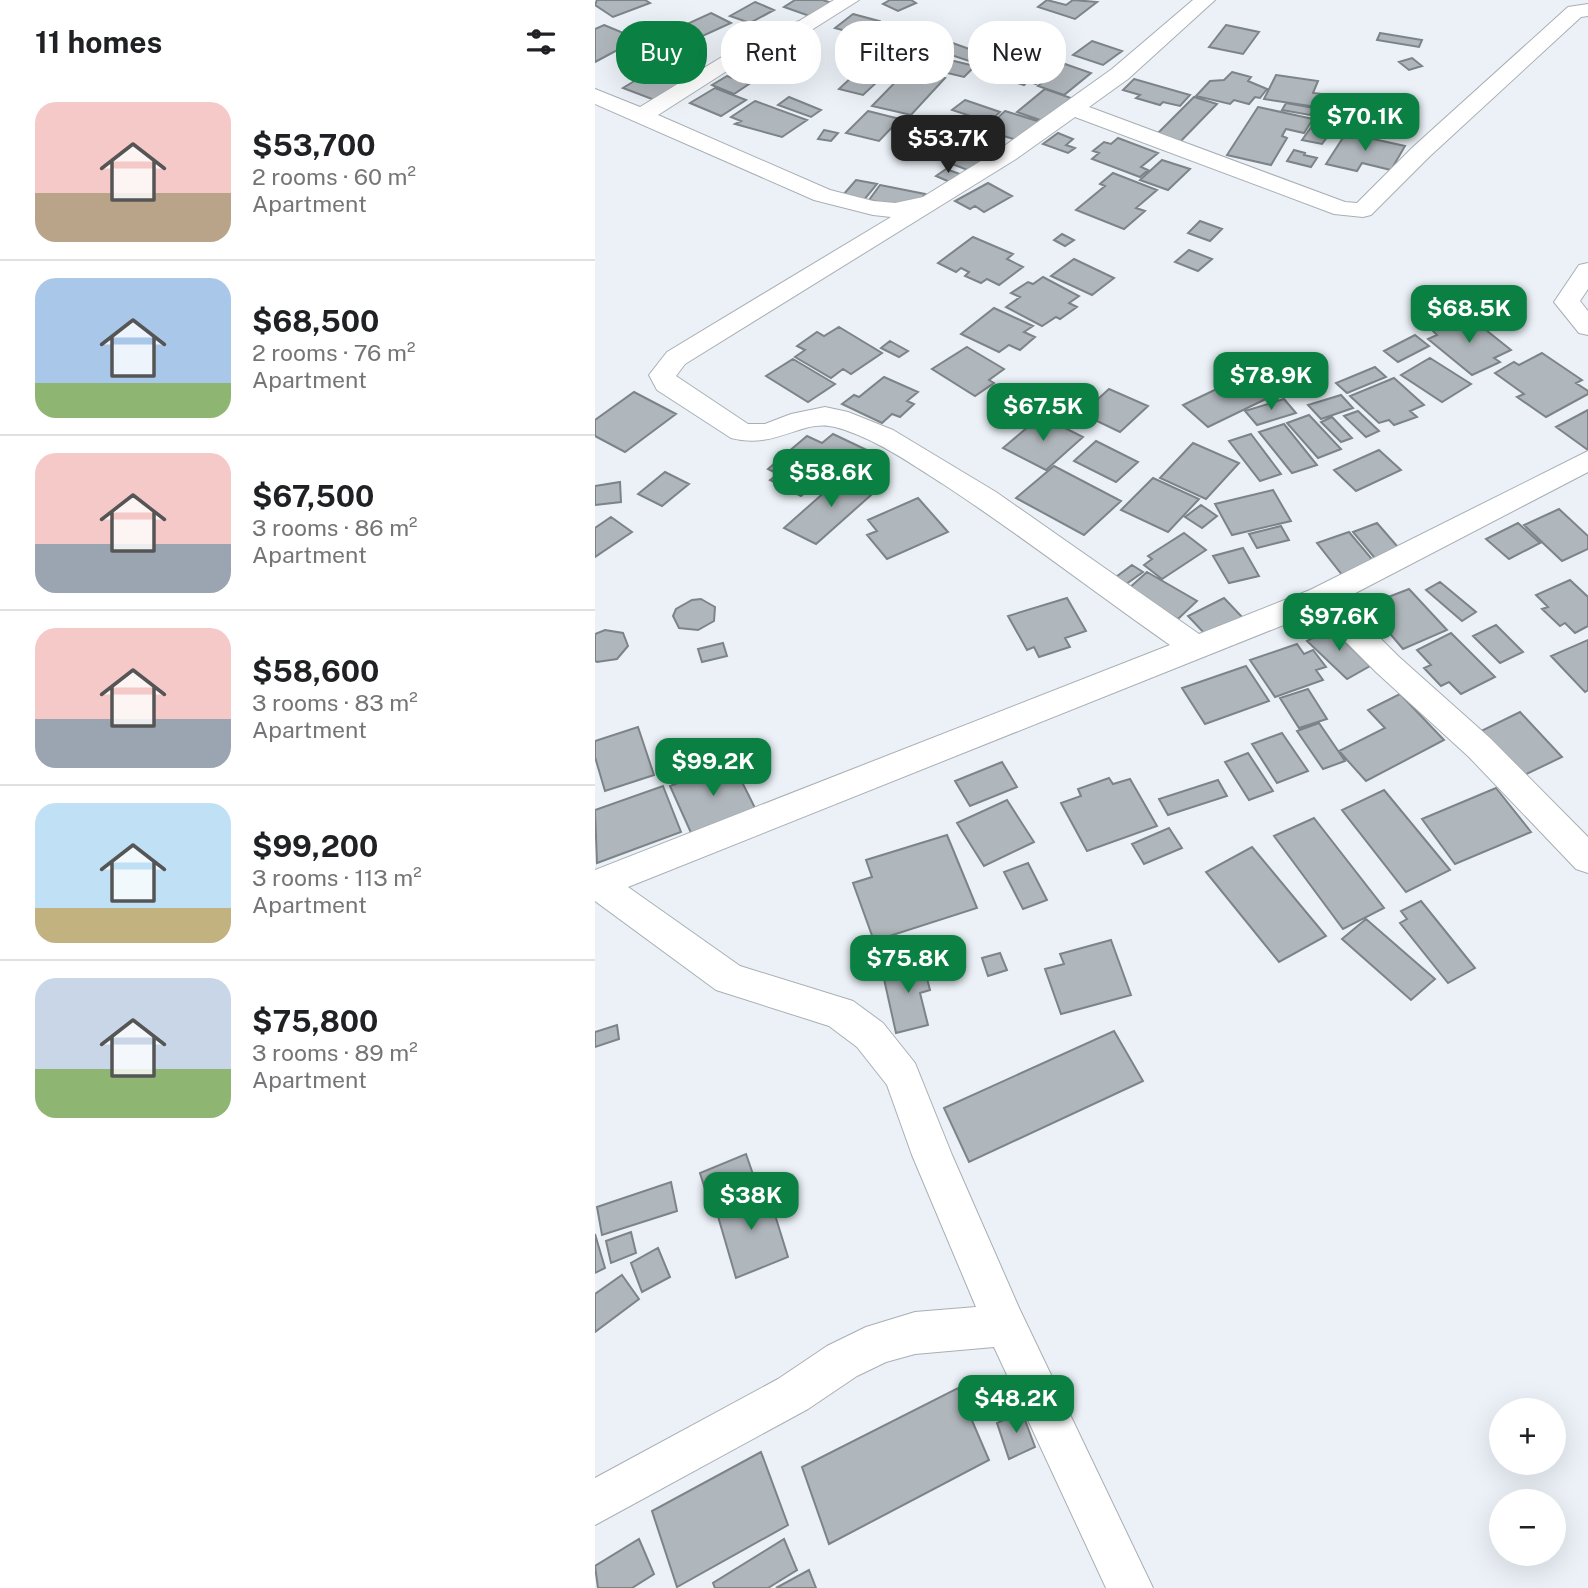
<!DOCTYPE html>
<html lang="en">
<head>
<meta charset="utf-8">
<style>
  :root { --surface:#fff; --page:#f6f6f6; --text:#202124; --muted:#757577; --line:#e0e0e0; --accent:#0b8043 }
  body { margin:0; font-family:"Public Sans",sans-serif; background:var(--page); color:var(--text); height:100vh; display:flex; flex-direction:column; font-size:26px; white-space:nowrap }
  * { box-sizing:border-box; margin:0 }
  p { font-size:23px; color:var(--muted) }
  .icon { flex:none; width:38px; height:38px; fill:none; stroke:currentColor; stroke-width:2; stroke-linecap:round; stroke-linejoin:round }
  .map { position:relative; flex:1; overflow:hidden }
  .sheet { display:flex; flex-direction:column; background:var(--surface); width:595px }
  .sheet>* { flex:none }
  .guide { position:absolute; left:21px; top:21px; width:665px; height:63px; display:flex; gap:14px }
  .tools { position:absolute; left:894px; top:1398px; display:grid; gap:14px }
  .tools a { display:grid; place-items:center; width:77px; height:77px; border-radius:50%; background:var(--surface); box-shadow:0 7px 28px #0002; font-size:35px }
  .price { position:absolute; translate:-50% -60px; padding:0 16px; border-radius:14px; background:var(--accent); color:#fff; font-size:23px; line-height:46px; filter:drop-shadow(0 2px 4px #0008) }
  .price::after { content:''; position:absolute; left:50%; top:42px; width:21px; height:16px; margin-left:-10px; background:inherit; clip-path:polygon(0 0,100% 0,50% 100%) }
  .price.current { background:#222; color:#fff }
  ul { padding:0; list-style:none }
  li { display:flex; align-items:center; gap:21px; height:175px; padding:0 35px }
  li+li { border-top:2px solid var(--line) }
  li span { display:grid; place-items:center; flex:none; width:196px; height:140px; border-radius:21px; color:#555 }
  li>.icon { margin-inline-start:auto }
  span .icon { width:84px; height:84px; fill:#fffc; stroke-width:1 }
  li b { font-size:30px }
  h2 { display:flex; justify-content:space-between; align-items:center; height:84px; padding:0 35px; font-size:30px }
  .chip { padding:0 24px; border-radius:28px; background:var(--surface); box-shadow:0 7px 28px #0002; font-size:24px; line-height:63px }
  .chip.current { background:var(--accent); color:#fff }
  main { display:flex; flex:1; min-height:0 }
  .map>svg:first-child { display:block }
</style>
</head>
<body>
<main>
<section class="sheet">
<h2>11 homes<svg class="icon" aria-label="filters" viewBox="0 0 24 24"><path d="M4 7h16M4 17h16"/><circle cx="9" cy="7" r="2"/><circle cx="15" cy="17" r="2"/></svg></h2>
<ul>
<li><span style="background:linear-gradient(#f6c9c9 65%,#b9a48a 0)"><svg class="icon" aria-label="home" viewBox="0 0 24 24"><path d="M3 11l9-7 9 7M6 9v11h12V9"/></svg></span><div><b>$53,700</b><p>2 rooms · 60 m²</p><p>Apartment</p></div></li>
<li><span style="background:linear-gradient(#a9c7e8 75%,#8fb573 0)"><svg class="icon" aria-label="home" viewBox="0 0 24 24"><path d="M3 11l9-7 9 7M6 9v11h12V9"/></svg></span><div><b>$68,500</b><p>2 rooms · 76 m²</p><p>Apartment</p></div></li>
<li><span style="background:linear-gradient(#f6c9c9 65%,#9aa5b1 0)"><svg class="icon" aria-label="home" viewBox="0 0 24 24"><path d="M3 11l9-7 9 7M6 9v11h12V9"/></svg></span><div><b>$67,500</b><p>3 rooms · 86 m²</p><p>Apartment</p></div></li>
<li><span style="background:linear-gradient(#f6c9c9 65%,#9aa5b1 0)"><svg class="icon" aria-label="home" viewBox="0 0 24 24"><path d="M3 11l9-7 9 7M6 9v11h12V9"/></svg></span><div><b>$58,600</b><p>3 rooms · 83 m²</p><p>Apartment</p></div></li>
<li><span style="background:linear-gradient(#bfe0f5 75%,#c2b280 0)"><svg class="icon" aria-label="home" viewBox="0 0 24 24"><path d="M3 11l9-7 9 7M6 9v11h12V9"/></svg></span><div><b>$99,200</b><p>3 rooms · 113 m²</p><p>Apartment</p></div></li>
<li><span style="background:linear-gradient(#c9d6e8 65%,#8fb573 0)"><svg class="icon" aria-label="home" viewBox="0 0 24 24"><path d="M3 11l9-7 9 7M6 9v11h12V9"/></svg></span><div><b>$75,800</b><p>3 rooms · 89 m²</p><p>Apartment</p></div></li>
</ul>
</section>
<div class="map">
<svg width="993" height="1588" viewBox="0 0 993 1588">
  <rect width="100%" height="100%" fill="#ebf1f7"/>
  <path fill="#b0b7bc" stroke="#7d8488" stroke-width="2" d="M50,0L55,3L18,17L0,5L2,0Z
    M200,0H228L242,5L220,18L189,7Z
    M295,0H316L321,3L303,11L288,4Z
    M452,0L471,5L478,0L502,2L480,19L443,7Z
    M160,2L179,10L155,23L135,16Z
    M116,13L136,23L88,45L68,35Z
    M258,14L284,21L266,35L240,28Z
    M9,25L43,39L0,62V29Z
    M631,25L664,32L648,54L614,47Z
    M415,27L449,39L436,48L402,35Z
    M785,33L827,40L824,47L782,40Z
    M341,37L391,55L380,63L329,46Z
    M282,40L308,44L294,66L267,62Z
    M497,41L527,51L508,65L478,55Z
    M74,42L93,50L61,68L42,60Z
    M415,45L459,58L454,62L464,65L441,84L433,81L429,85L408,78L413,71L400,64L414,53L407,51Z
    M310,49L326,52L319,59L303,55Z
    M334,55L380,66L369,77L323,66Z
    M817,58L827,66L814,70L804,62Z
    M470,64L496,73L469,95L443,86Z
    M59,69L93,82L62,101L28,88Z
    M312,70L350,78L316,115L277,106Z
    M637,72L656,77L653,81L672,89L665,98L660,97L654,104L639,100L635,104L601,96L615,81L629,80Z
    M260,74L284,80L268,95L244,89Z
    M681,75L723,81L718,93L728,94L722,107L669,99Z
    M132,76L154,84L139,94L117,85Z
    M539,79L595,95L585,106L568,102L565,105L541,98L545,95L528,90Z
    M120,88L151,100L126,116L95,103Z
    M450,89L476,98L448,121L422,112Z
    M194,97L226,110L216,117L183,105Z
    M599,97L622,104L581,146L557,139Z
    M370,100L405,112L394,122L357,110Z
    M729,100L752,105L742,121L719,116Z
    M160,101L212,120L187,137L140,124L146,121L136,117Z
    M691,103L719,108L715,115L687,110Z
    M663,107L718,119L709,133L691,129L687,136L692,138L676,165L632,155Z
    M273,111L305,119L284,141L251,133Z
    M410,111L455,125L435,144L389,130Z
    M722,119L742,124L727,144L707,140Z
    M344,123L364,133L346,141L349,142L327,156L306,146Z
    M229,130L243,133L236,141L223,139Z
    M368,133L412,150L375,171L339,157Z
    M463,133L478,139L471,145L480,148L473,153L448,144Z
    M751,133L810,146L796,170L767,163L762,171L731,164Z
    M523,138L563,153L546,167L553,170L545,177L497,159L504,153L498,151L509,142L516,144Z
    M699,150L710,153L709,155L722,158L716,167L692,161Z
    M567,160L595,169L573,190L545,180Z
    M351,169L365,174L355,182L341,176Z
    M518,173L562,190L541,208L550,211L529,229L481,210L510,186L505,184Z
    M261,180L282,184L269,200L248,195Z
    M393,183L417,196L389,212L380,206L375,209L360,201Z
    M285,185L330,194L319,209L274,200Z
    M605,221L627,229L615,241L593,233Z
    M467,234L479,240L470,246L459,240Z
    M378,237L418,254L412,259L428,267L404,285L392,279L386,283L370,276L374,272L366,268L361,272L343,263Z
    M594,250L617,259L603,271L580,262Z
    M479,259L519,278L497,295L456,276Z
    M448,277L484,296L474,303L482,307L465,319L461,317L447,326L411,307L425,297L416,293L433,282L438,284Z
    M399,308L438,326L429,332L440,337L425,350L414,345L404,352L366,334Z
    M876,318L916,350L899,358L905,362L877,375L833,339L842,335L837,330Z
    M244,327L287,353L256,374L248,369L236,378L200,357L210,350L202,346L222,332L229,336Z
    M820,335L834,346L803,362L789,351Z
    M295,341L313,351L304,357L286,348Z
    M372,347L409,369L394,380L399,383L380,396L337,369Z
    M947,353L987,380L981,383L993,391V394L951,417L922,397L929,394L900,373L919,362L924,365Z
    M835,358L876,384L847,402L806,375Z
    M198,359L240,384L213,402L171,376Z
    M780,367L791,377L752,393L741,383Z
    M649,376L675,397L613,427L588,405Z
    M289,377L323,392L312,401L319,404L305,417L297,414L287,423L247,404L259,395L264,397Z
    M799,378L829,405L815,411L822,417L799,425L794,420L784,423L755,396Z
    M514,389L553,406L525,432L479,410L496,395L503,399Z
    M39,392L81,414L30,452L0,436V420Z
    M746,395L758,408L726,419L713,405Z
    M689,399L701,413L662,425L650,411Z
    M993,410V450L961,427Z
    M763,411L784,431L771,437L749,416Z
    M714,415L746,449L723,458L692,423Z
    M446,416L488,437L451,470L408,448Z
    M737,417L757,438L746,442L726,422Z
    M689,424L722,465L697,473L664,432Z
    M238,434L274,451L230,489L220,484L206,496L175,480L183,474L173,469L212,436L227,443Z
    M656,434L686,474L665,481L634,441Z
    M501,441L543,462L521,482L479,461Z
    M598,443L644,463L611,499L565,478Z
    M784,450L806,470L761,491L739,470Z
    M459,466L526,501L489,535L421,498Z
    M70,472L94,484L67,506L43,494Z
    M249,475L258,480L261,477L284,488L221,544L189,528Z
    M558,478L604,499L573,532L526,510Z
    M25,482L26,502L0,505V486Z
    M678,490L696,521L637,535L620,504Z
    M323,498L353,532L292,559L272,535L282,531L273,520Z
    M606,505L622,516L607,528L590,517Z
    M964,509L993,536V549L967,561L929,525Z
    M16,517L37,532L0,557V528Z
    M782,523L809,554L784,563L758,532Z
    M923,523L945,543L914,559L891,539Z
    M686,526L694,540L662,548L654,534Z
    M754,532L781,564L748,576L722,543Z
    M589,533L611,550L567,579L549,565L557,559L553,556Z
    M648,548L664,576L634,583L618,556Z
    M537,565L548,572L527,587L517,580Z
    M552,572L602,601L583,619L533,589Z
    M975,580L993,597V626L980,633L970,623L965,626L947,609L953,607L941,595Z
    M845,582L881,612L867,621L831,590Z
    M814,589L852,630L808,649L786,623L780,625L765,608Z
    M472,598L491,631L470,638L475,647L444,657L439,647L432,650L413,616Z
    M629,598L647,617L611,635L593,616Z
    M106,599L120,607L119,621L103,630L84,628L78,616L81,609L97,600Z
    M901,625L928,652L905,663L878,636Z
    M736,628L775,666L752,679L712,641Z
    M10,630L28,633L33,646L22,659L2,662L0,661V634Z
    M856,633L900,677L866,694L854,682L846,686L829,668L836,665L822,650Z
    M993,640V690L990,692L956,656Z
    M128,643L132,656L107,662L103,649Z
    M702,644L709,654L718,650L731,667L721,670L728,680L680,697L655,660Z
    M651,666L674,701L610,724L587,688Z
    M713,689L732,719L704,728L685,698Z
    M805,694L849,740L771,781L744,751L790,728L773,710Z
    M925,712L967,757L921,779L880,734Z
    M724,723L750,761L728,769L702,731Z
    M43,727L59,775L10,791L0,757V741Z
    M687,733L713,771L682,783L657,744Z
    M653,753L678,791L654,800L630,762Z
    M137,762L161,810L97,835L75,786Z
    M407,762L422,787L375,806L360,781Z
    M514,778L518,784L535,779L562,826L492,851L466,803L486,796L483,789Z
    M623,780L632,796L573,815L564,799Z
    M68,786L86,832L2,863L0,810Z
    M901,788L936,832L860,864L827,819Z
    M789,790L855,870L811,892L747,810Z
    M412,800L439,842L389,866L362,823Z
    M719,818L789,908L748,929L679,836Z
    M574,828L587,848L549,864L537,844Z
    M352,835L382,908L279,941L258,883L277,877L271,860Z
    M657,847L731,936L684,962L611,872Z
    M433,863L452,900L428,909L409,872Z
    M826,901L880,968L853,983L805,923L812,919L806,911Z
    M771,919L840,979L816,1000L747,939Z
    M516,940L536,995L466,1014L450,969L469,964L465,954Z
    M405,953L412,970L393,976L387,958Z
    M327,959L335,990L325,993L333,1025L301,1033L289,979L299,976L297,966Z
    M22,1025L24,1039L0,1047V1032Z
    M519,1031L548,1081L374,1162L349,1108Z
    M151,1154L161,1183L114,1202L105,1173Z
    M76,1182L82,1211L7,1235L2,1207Z
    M171,1186L193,1257L141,1278L120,1206Z
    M36,1232L41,1253L16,1263L11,1241Z
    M0,1234L10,1268L0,1273Z
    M63,1248L75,1277L47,1292L36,1263Z
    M27,1275L44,1299L0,1332V1294Z
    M363,1388L394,1460L234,1544L207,1467Z
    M427,1412L440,1447L414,1459L402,1423Z
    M166,1452L193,1525L82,1587L57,1511Z
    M44,1539L59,1574L37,1588H3L0,1566Z
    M189,1539L202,1570L173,1588H120L118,1583Z
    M214,1570L221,1588H181Z"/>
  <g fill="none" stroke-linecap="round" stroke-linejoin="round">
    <g stroke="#a8afb4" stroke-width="2">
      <path id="street" d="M239,0H264L218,29L149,60L63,115L235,190L278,201L300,203L328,197L405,149L517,69L598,0H620L533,79L494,107L750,202L762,203L818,147L973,7L993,4V16L986,17L834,157L776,215L768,217L739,214L480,117L421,159L90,364L81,376L153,424H170L196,414L230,407L253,412L298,430L401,492L604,634L715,590L993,451V472L747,600L803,656L896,739L993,837V873L981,869L874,757L781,672L721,612L33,887L145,966L258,1001L288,1023L320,1063L357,1155L425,1310L558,1588H511L399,1347L320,1354L291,1362L262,1376L213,1409L0,1525V1478L183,1379L232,1346L271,1327L320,1312L381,1307L317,1155L292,1085L262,1047L234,1026L121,990L0,901V870L575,645C499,592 426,535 348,484C315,463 278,437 240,427C207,418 181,450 136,438L62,390L54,375L72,352L296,217L278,215L219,200L0,104V89L45,107L135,52L204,21Z
        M993,263V289L985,301L993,311V335L984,333L959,302L984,265Z"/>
    </g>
    <use href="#street" fill="#fff" fill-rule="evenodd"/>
  </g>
</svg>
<div class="tools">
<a>+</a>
<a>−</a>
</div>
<b class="price" style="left:770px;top:153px">$70.1K</b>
<b class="price current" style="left:353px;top:175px">$53.7K</b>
<b class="price" style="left:874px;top:345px">$68.5K</b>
<b class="price" style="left:676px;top:412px">$78.9K</b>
<b class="price" style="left:448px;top:443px">$67.5K</b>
<b class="price" style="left:236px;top:509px">$58.6K</b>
<b class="price" style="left:744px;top:653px">$97.6K</b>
<b class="price" style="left:118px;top:798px">$99.2K</b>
<b class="price" style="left:313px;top:995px">$75.8K</b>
<b class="price" style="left:156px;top:1232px">$38K</b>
<b class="price" style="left:421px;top:1435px">$48.2K</b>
<div class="guide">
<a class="chip current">Buy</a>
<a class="chip">Rent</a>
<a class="chip">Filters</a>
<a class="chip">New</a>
</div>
</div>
</main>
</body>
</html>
